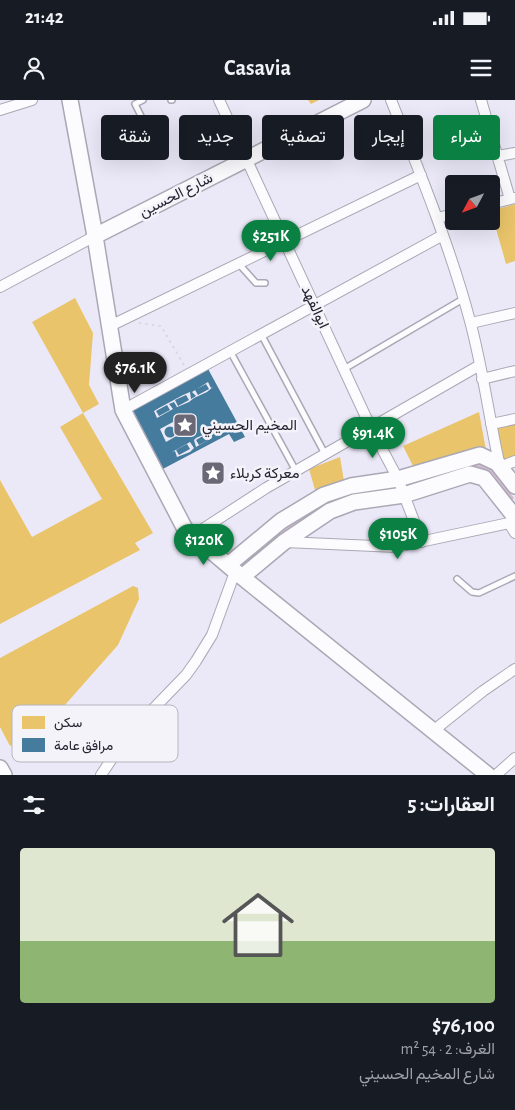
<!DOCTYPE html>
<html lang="ar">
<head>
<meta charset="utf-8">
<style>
  :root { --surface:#171b24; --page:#242831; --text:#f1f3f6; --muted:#9ea1a6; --line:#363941; --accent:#0b8043 }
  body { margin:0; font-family:"Alegreya Sans",Vazirmatn,sans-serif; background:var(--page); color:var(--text); direction:rtl; height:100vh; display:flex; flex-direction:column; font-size:19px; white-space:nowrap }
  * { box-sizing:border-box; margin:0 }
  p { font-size:16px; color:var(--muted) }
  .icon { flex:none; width:28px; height:28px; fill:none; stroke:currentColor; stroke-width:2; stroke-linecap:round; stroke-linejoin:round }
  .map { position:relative; height:675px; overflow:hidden; direction:ltr }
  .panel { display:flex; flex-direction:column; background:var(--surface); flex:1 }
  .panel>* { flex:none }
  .banner { position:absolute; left:15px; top:15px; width:485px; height:45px; direction:rtl; display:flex; gap:10px }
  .needle { width:32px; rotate:229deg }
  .fabs { position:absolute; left:445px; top:75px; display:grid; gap:10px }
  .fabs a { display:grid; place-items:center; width:55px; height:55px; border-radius:5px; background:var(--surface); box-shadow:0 5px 20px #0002; font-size:25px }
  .price { position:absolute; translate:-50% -42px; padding:0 11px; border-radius:18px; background:var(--accent); color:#fff; font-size:16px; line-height:32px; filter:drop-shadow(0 1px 2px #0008) }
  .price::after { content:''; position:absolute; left:50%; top:30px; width:15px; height:11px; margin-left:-8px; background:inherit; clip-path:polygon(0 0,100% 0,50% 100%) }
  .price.selected { background:#222; color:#fff }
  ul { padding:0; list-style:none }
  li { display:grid; align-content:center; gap:10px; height:265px; padding:0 20px }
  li+li { border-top:1px solid var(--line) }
  li span { display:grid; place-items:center; height:155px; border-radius:5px; color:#555 }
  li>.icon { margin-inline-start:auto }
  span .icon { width:90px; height:90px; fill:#fffc; stroke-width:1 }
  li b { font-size:21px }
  h2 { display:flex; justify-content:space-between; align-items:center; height:60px; padding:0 20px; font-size:21px }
  .chip { padding:0 18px; border-radius:5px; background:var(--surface); box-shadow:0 5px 20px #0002; font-size:18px; line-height:45px }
  .chip.selected { background:var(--accent); color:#fff }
  .status { display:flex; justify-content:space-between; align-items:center; height:35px; padding:0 25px; background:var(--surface); direction:ltr }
  .status svg { height:14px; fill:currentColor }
  header { display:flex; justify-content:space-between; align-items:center; height:65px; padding:0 20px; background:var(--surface); font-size:22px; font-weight:700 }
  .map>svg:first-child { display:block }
</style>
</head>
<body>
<div class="status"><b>21:42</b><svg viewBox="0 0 49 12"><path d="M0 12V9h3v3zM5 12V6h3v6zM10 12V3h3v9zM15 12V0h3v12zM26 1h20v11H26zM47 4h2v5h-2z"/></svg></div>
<header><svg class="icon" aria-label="menu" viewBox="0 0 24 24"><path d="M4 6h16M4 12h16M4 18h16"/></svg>Casavia<svg class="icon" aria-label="person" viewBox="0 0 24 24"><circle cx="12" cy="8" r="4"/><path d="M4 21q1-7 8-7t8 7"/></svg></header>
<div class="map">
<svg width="515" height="675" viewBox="0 0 515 675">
  <rect width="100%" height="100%" fill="#ebe9f8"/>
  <path fill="#d3bcd0" d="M476,361L491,368L514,398L510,402L486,371L477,367L406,387L404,382Z
    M392,384L394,389L328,404L318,408L255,457L252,453L285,425L326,399Z"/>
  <path fill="#e9c46a" d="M308,0H319L311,4Z
    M515,104V161L506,164L491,111Z
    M75,198L93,233L89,285L99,304L83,313L153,433L135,443L140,450L0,524V380L32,437L102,399L60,327L83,313L32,222Z
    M479,312L486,350L471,349L413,366L403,346Z
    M515,324V356L503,359L497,328Z
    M340,357L344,381L315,390L309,369Z
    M133,486L138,488L139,499L118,545L49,623L38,632L10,646L0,627V558Z"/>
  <path fill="#457b9d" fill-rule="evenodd" d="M207,267L245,337L234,342L229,334L159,371L127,312ZM208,282L211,288L213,287L207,292L194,298L189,302L175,308L177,307L174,302L169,304L173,309L157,318L154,311L159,308L183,295L190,292L191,299L196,296L192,292ZM173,322L180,334L166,342L160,329ZM212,331L209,332L212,338L196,347L194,340L196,338ZM190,342L194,348L190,352L177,357L175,351L172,352Z
    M206,284L209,289L198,295L195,290Z
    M186,295L189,300L178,306L175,300Z
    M167,305L170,310L159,316L156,311Z
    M164.5 332a5.5 5.5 0 1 1 11 0a5.5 5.5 0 1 1-11 0Z
    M208,333L210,339L199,345L196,340Z
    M187,344L190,349L179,355L176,350Z"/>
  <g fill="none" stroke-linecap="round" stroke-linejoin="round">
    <g stroke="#aaa8b4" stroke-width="8">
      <path id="lane" d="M143,0L135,4L149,32
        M171,0H172
        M239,164L256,183H265
        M261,234L325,354
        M230,251L296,371
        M344,269L463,199
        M457,479L472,492L479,493L515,476"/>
    </g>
    <g stroke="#aaa8b4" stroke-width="12">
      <path id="street" d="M219,0L371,328L398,379L422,442
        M391,0C420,73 450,146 470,221C483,269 489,318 500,367L515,361
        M481,0L510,99
        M0,10L32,0
        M497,56L515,53
        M491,104L514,98
        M437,118L454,114
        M0,187L95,136
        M471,223L515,213
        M110,226L421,75
        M482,279L515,271
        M123,310L443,135
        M491,324L515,319
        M514,422L509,423L515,433
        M192,436L266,388L480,265
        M285,442L396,447L509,423
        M433,631L483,591L515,569
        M101,675L127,636L186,575L196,561L212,535L235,472
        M496,675L515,658"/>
    </g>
    <g stroke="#aaa8b4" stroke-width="18">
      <path id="secondary" d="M70,0L95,136L123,310L185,429L242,477L488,675
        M95,136L363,0
        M228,465L281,421L324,395L351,386L398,379L480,355L497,363L515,386
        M242,477L284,442L330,411L354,402L404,395L470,374L484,378L515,417
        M0,668L4,675"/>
    </g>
    <path stroke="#d8d8dd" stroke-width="2" stroke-dasharray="2.5 4" stroke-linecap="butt" d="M139,223L161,226L184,265"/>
    <use href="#lane" stroke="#fcfcfe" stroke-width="5"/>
    <use href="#street" stroke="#fcfcfe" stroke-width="10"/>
    <use href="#secondary" stroke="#fcfcfe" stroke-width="15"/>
  </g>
  <defs>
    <g id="sight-square" transform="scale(1.25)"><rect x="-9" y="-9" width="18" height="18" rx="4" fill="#6a6876" stroke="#f4f3fa"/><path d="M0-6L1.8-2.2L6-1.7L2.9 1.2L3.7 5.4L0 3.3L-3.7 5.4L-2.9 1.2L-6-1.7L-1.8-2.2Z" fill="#fff"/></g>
  </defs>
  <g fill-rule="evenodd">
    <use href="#sight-square" x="185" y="325"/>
    <use href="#sight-square" x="213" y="373"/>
  </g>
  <g text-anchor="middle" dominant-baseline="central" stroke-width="5" stroke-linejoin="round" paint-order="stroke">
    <g font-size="15" fill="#252330" stroke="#f4f3fa">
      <text transform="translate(176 95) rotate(-27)">شارع الحسين</text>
      <text transform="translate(315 207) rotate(65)">ابوالفهد</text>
    </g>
    <g font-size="15" fill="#252330" stroke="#f4f3fa" text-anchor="start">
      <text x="202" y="325">المخيم الحسيني</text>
      <text x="230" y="373">معركة كربلاء</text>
    </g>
  </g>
  <rect x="12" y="605" width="166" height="57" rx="8" fill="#f4f3fa" stroke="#b6b5bd" stroke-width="1"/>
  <rect x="22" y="616" width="23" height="13" fill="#e9c46a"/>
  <rect x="22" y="638" width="23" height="14" fill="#457b9d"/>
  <g font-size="14" fill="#252330">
    <text x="54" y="627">سكن</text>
    <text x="54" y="650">مرافق عامة</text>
  </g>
</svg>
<div class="fabs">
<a><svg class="needle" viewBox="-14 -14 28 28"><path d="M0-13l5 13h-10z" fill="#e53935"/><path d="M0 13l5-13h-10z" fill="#9ea1a6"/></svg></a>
</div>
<b class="price" style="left:271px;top:162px">$251K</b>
<b class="price selected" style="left:135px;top:294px">$76.1K</b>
<b class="price" style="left:373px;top:359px">$91.4K</b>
<b class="price" style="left:398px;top:460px">$105K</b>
<b class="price" style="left:204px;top:466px">$120K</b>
<div class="banner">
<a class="chip selected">شراء</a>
<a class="chip">إيجار</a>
<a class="chip">تصفية</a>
<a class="chip">جديد</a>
<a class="chip">شقة</a>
</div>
</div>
<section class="panel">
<h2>العقارات: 5<svg class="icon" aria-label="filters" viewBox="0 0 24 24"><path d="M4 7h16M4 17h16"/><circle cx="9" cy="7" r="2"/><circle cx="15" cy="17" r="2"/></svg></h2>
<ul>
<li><span style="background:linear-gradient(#dfe7d0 60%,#8fb573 0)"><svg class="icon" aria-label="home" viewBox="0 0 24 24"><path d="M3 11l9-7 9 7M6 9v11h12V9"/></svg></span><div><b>$76,100</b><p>الغرف: 2 · 54 m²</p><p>شارع المخيم الحسيني</p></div></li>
</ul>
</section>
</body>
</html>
